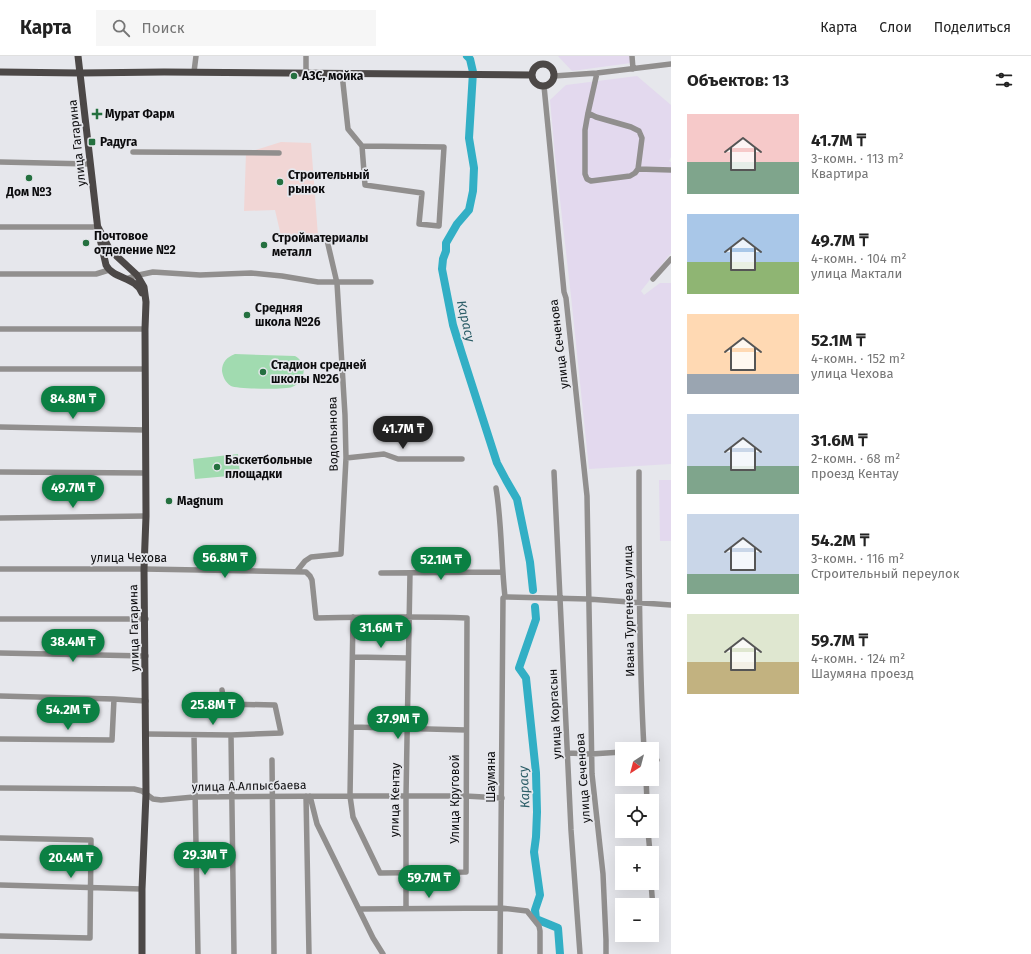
<!DOCTYPE html>
<html lang="ru">
<head>
<meta charset="utf-8">
<style>
  :root { --surface:#fff; --page:#f6f6f6; --text:#222; --muted:#767676; --line:#e0e0e0; --accent:#0b8043 }
  body { margin:0; font-family:"Fira Sans",sans-serif; background:var(--page); color:var(--text); height:100vh; display:flex; flex-direction:column; font-size:15px; white-space:nowrap }
  * { box-sizing:border-box; margin:0 }
  p { font-size:13px; color:var(--muted) }
  .icon { flex:none; width:22px; height:22px; fill:none; stroke:currentColor; stroke-width:2; stroke-linecap:round; stroke-linejoin:round }
  .map { position:relative; flex:1; overflow:hidden }
  .details { display:flex; flex-direction:column; background:var(--surface); width:360px }
  .details>* { flex:none }
  .needle { width:26px; rotate:216deg }
  .tools { position:absolute; left:615px; top:686px; display:grid; gap:8px }
  .tools a { display:grid; place-items:center; width:44px; height:44px; border-radius:0px; background:var(--surface); box-shadow:0 4px 16px #0002; font-size:20px }
  .price { position:absolute; translate:-50% -34px; padding:0 9px; border-radius:14px; background:var(--accent); color:#fff; font-size:13px; line-height:26px; filter:drop-shadow(0 1px 2px #0008) }
  .price::after { content:''; position:absolute; left:50%; top:24px; width:12px; height:9px; margin-left:-6px; background:inherit; clip-path:polygon(0 0,100% 0,50% 100%) }
  .price.current { background:#222; color:#fff }
  ul { padding:0; list-style:none }
  li { display:flex; align-items:center; gap:12px; height:100px; padding:0 16px }
  li span { display:grid; place-items:center; flex:none; width:112px; height:80px; border-radius:0px; color:#555 }
  li>.icon { margin-inline-start:auto }
  span .icon { width:48px; height:48px; fill:#fffc; stroke-width:1 }
  li b { font-size:17px }
  h2 { display:flex; justify-content:space-between; align-items:center; height:48px; padding:0 16px; font-size:17px }
  header { display:flex; align-items:center; gap:24px; box-sizing:border-box; height:56px; padding:0 20px; background:var(--surface); border-bottom:1px solid var(--line) }
  header strong { font-size:19px }
  nav { display:flex; gap:22px; margin-inline-start:auto; font-size:14px }
  .search { width:280px; height:36px; background:var(--page); display:flex; align-items:center; gap:10px; box-sizing:border-box; padding:0 14px; border-radius:0px; color:var(--muted); font-size:15px }
  main { display:flex; flex:1; min-height:0 }
  .map>svg:first-child { display:block }
</style>
</head>
<body>
<header>
<strong>Карта</strong>
<div class="search"><svg class="icon" aria-label="search" viewBox="0 0 24 24"><circle cx="10" cy="10" r="6"/><path d="M15 15l6 6"/></svg>Поиск</div>
<nav><a>Карта</a><a>Слои</a><a>Поделиться</a></nav>
</header>
<main>
<div class="map">
<svg width="671" height="898" viewBox="0 0 671 898">
  <rect width="100%" height="100%" fill="#e6e7ec"/>
  <path fill="#f1d6d5" d="M281,86L311,87L318,180H281L275,154L244,155L246,97Z"/>
  <path fill="#e3d9ee" d="M558,0H630L631,7L572,15Z
    M637,20L671,49V101L669,105L671,106V197L641,235L644,239L660,227H671V408L589,413L571,240L555,100L550,44L566,29Z
    M659,424H671V485H660Z"/>
  <path fill="#a1dbb0" d="M235,298L295,300C308,307 306,325 292,331C286,334 237,333 231,330C225,326 223,321 222,315C222,306 227,301 235,298Z
    M238,398L240,419L195,423L193,403Z"/>
  <g fill="none" stroke-linecap="round" stroke-linejoin="round">
    <path stroke="#32afc5" stroke-width="8" d="M467,0L470,3L473,16L469,82L474,112L473,135L469,154L457,168L446,187V195L443,203L442,213L453,269L462,298L497,407L506,424L517,443L530,506L533,534
      M535,551L536,563L519,612L526,622L536,717L537,756L536,781L534,796L540,839L535,854L536,863L558,872L560,898"/>
    <path stroke="#918f8e" stroke-width="5.5" d="M632,0L633,13
      M194,16L196,0
      M306,17V0
      M342,18L348,73L362,90L365,129L422,137L419,168L439,170L444,91L362,90
      M554,20L597,17L671,8
      M544,30L564,236L566,242L587,440L592,718L603,818L606,884V898
      M588,57L596,61L631,71L639,75L642,82L638,113L635,117L630,120L591,125L587,123L585,118V74L588,57L597,17
      M133,96L279,97
      M0,106L90,108
      M638,113L671,114
      M0,171H98
      M0,218H96L109,214
      M126,223L134,220L153,216L200,219L251,217L282,220L318,226H371
      M653,223L671,203
      M0,273H145
      M0,313H145
      M0,371L146,374
      M346,402L384,398L398,403H462
      M0,416L146,417
      M554,416L571,774L580,898
      M639,416C639,509 639,601 644,693
      M496,432C502,468 501,505 505,541
      M0,462L146,460
      M0,513H144L306,516L310,520L312,524L316,562C366,561 416,560 467,562L466,816L380,817L353,761L350,740L353,561
      M297,515L305,505L311,501L341,498L346,402L345,359L337,227L327,184
      M381,517L502,516
      M0,563H146
      M0,597L146,600
      M353,601L408,602
      M0,640L114,643L146,645
      M352,671L466,674
      M146,678L231,679L281,677L275,649L224,648L222,634
      M194,679L198,898
      M231,679L234,898
      M0,683L112,684L114,643
      M568,697L591,698L622,696
      M272,704L274,898
      M652,705L657,704
      M646,723L647,745
      M0,732L134,733L142,735L153,743L161,744L194,741L350,740H465L502,742
      M306,740L309,898
      M310,740L317,768L373,882L383,898
      M648,775L650,797
      M0,782L91,784L90,882L0,880
      M651,827L655,877
      M0,829L142,833
      M406,852V740L410,517
      M359,853L501,852L527,855L539,870L540,875V898
      M500,898L503,542L505,541L588,543L671,549"/>
    <path stroke="#4c4847" stroke-width="7" d="M78,0L98,174L106,209C113,223 136,221 142,237
      M532 19a11 11 0 1 1 22 0a11 11 0 1 1-22 0Z
      M0,16L80,17L164,16L532,19
      M98,171L110,194L137,219L144,231L146,246L145,273L146,460L144,513L146,738L142,833V898"/>
  </g>
  <g fill="#24703f" stroke="#e6e7ec" stroke-width="1.5">
    <circle cx="294" cy="20" r="4"/>
    <path d="M95 52h4v4h4v4h-4v4h-4v-4h-4v-4h4z"/>
    <rect x="88" y="82" width="8" height="8" rx="2"/>
    <circle cx="29" cy="122" r="4"/>
    <circle cx="280" cy="126" r="4"/>
    <circle cx="86" cy="187" r="4"/>
    <circle cx="264" cy="189" r="4"/>
    <circle cx="247" cy="259" r="4"/>
    <circle cx="263" cy="316" r="4"/>
    <circle cx="217" cy="411" r="4"/>
    <circle cx="169" cy="445" r="4"/>
  </g>
  <g text-anchor="middle" dominant-baseline="central" stroke-width="3.5" stroke-linejoin="round" paint-order="stroke">
    <g font-size="12" font-weight="bold" fill="#0b0b0d" stroke="#e6e7ec" text-anchor="start">
      <text x="302" y="20">АЗС, мойка</text>
      <text x="105" y="58">Мурат Фарм</text>
      <text x="100" y="86">Радуга</text>
      <text x="288" y="119">Строительный<tspan x="288" dy="14">рынок</tspan></text>
      <text x="29" y="136" text-anchor="middle">Дом №3</text>
      <text x="94" y="180">Почтовое<tspan x="94" dy="14">отделение №2</tspan></text>
      <text x="272" y="182">Стройматериалы<tspan x="272" dy="14">металл</tspan></text>
      <text x="255" y="252">Средняя<tspan x="255" dy="14">школа №26</tspan></text>
      <text x="271" y="309">Стадион средней<tspan x="271" dy="14">школы №26</tspan></text>
      <text x="225" y="404">Баскетбольные<tspan x="225" dy="14">площадки</tspan></text>
      <text x="177" y="445">Magnum</text>
    </g>
    <g font-size="12" fill="#0b0b0d" stroke="#e6e7ec">
      <text transform="translate(77 87) rotate(-96)">улица Гагарина</text>
      <text transform="translate(559 288) rotate(-97)">улица Сеченова</text>
      <text transform="translate(333 378) rotate(-91)">Водопьянова</text>
      <text x="129" y="502">улица Чехова</text>
      <text transform="translate(629 555) rotate(-91)">Ивана Тургенева улица</text>
      <text transform="translate(134 572) rotate(-91)">улица Гагарина</text>
      <text transform="translate(555 658) rotate(-93)">улица Коргасын</text>
      <text transform="translate(491 721) rotate(-90)">Шаумяна</text>
      <text transform="translate(583 722) rotate(-94)">улица Сеченова</text>
      <text transform="translate(249 730) rotate(-1)">улица А.Алпысбаева</text>
      <text transform="translate(455 743) rotate(-90)">Улица Круговой</text>
      <text transform="translate(395 744) rotate(-89)">улица Кентау</text>
    </g>
    <g font-size="13" font-style="italic" fill="#2a5c66" stroke="#e6e7ec">
      <text transform="translate(466 265) rotate(77)">Карасу</text>
      <text transform="translate(524 731) rotate(-93)">Карасу</text>
    </g>
  </g>
</svg>
<div class="tools">
<a><svg class="needle" viewBox="-14 -14 28 28"><path d="M0-13l5 13h-10z" fill="#e53935"/><path d="M0 13l5-13h-10z" fill="#767676"/></svg></a>
<a><svg class="icon" aria-label="locate" viewBox="0 0 24 24"><circle cx="12" cy="12" r="6"/><path d="M12 2v4M12 18v4M2 12h4M18 12h4"/></svg></a>
<a>+</a>
<a>−</a>
</div>
<b class="price" style="left:73px;top:364px">84.8M ₸</b>
<b class="price current" style="left:403px;top:394px">41.7M ₸</b>
<b class="price" style="left:73px;top:453px">49.7M ₸</b>
<b class="price" style="left:225px;top:523px">56.8M ₸</b>
<b class="price" style="left:441px;top:525px">52.1M ₸</b>
<b class="price" style="left:381px;top:593px">31.6M ₸</b>
<b class="price" style="left:73px;top:607px">38.4M ₸</b>
<b class="price" style="left:213px;top:670px">25.8M ₸</b>
<b class="price" style="left:68px;top:675px">54.2M ₸</b>
<b class="price" style="left:398px;top:684px">37.9M ₸</b>
<b class="price" style="left:205px;top:820px">29.3M ₸</b>
<b class="price" style="left:71px;top:823px">20.4M ₸</b>
<b class="price" style="left:429px;top:843px">59.7M ₸</b>
</div>
<section class="details">
<h2>Объектов: 13<svg class="icon" aria-label="filters" viewBox="0 0 24 24"><path d="M4 7h16M4 17h16"/><circle cx="9" cy="7" r="2"/><circle cx="15" cy="17" r="2"/></svg></h2>
<ul>
<li><span style="background:linear-gradient(#f6c9c9 60%,#7fa58c 0)"><svg class="icon" aria-label="home" viewBox="0 0 24 24"><path d="M3 11l9-7 9 7M6 9v11h12V9"/></svg></span><div><b>41.7M ₸</b><p>3-комн. · 113 m²</p><p>Квартира</p></div></li>
<li><span style="background:linear-gradient(#a9c7e8 60%,#8fb573 0)"><svg class="icon" aria-label="home" viewBox="0 0 24 24"><path d="M3 11l9-7 9 7M6 9v11h12V9"/></svg></span><div><b>49.7M ₸</b><p>4-комн. · 104 m²</p><p>улица Мактали</p></div></li>
<li><span style="background:linear-gradient(#ffd9b3 75%,#9aa5b1 0)"><svg class="icon" aria-label="home" viewBox="0 0 24 24"><path d="M3 11l9-7 9 7M6 9v11h12V9"/></svg></span><div><b>52.1M ₸</b><p>4-комн. · 152 m²</p><p>улица Чехова</p></div></li>
<li><span style="background:linear-gradient(#c9d6e8 65%,#7fa58c 0)"><svg class="icon" aria-label="home" viewBox="0 0 24 24"><path d="M3 11l9-7 9 7M6 9v11h12V9"/></svg></span><div><b>31.6M ₸</b><p>2-комн. · 68 m²</p><p>проезд Кентау</p></div></li>
<li><span style="background:linear-gradient(#c9d6e8 75%,#7fa58c 0)"><svg class="icon" aria-label="home" viewBox="0 0 24 24"><path d="M3 11l9-7 9 7M6 9v11h12V9"/></svg></span><div><b>54.2M ₸</b><p>3-комн. · 116 m²</p><p>Строительный переулок</p></div></li>
<li><span style="background:linear-gradient(#dfe7d0 60%,#c2b280 0)"><svg class="icon" aria-label="home" viewBox="0 0 24 24"><path d="M3 11l9-7 9 7M6 9v11h12V9"/></svg></span><div><b>59.7M ₸</b><p>4-комн. · 124 m²</p><p>Шаумяна проезд</p></div></li>
</ul>
</section>
</main>
</body>
</html>
